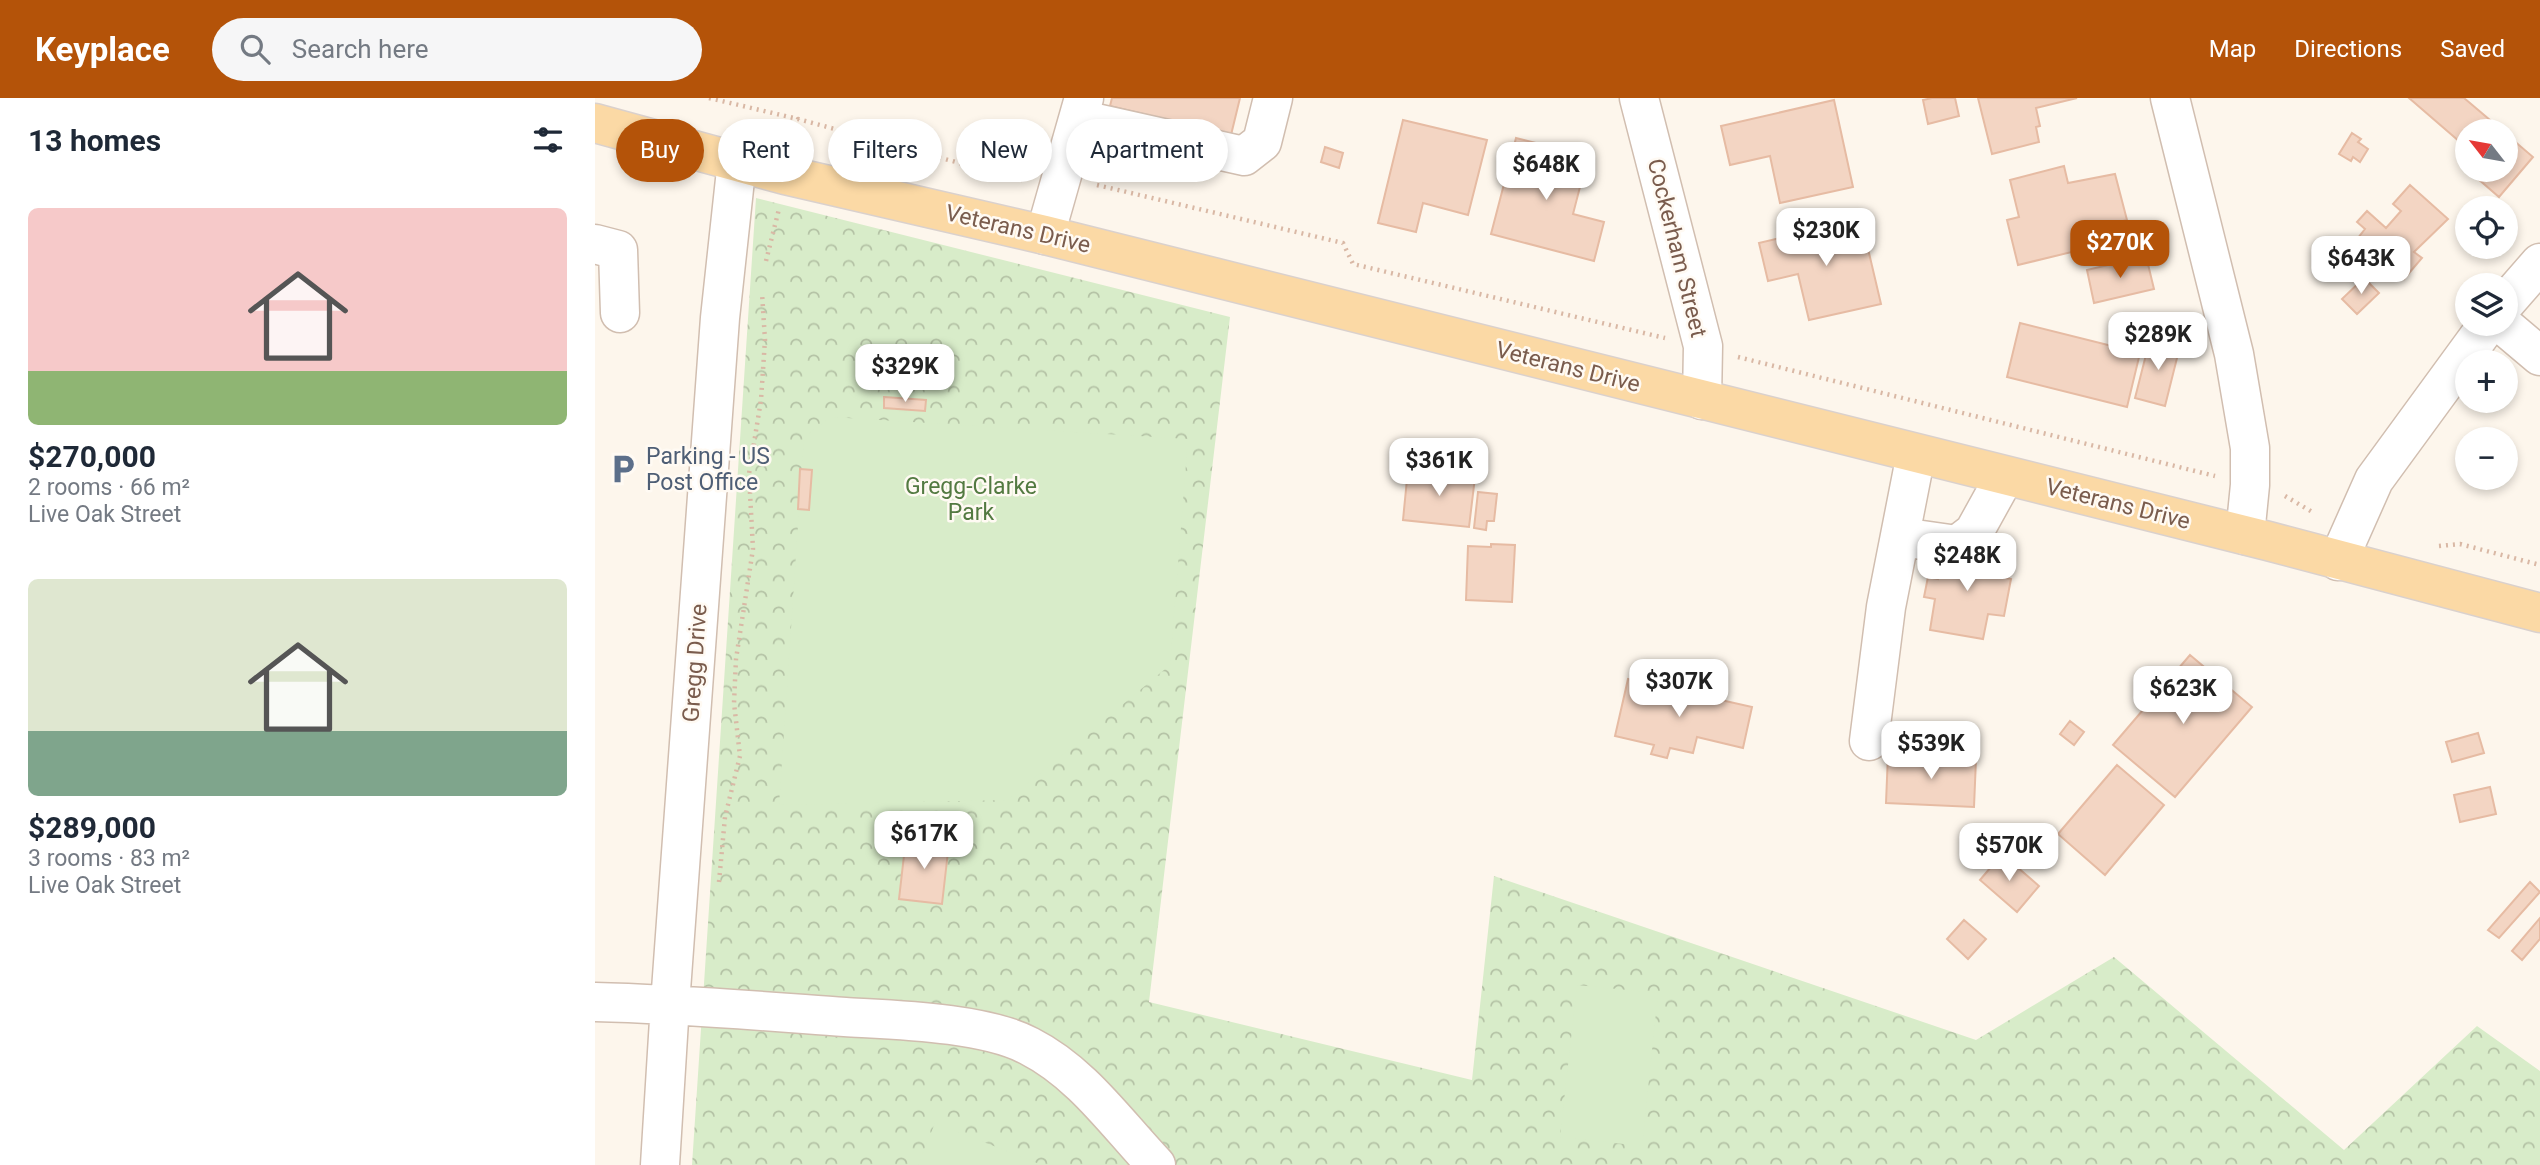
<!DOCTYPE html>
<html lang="en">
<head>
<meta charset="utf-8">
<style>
  :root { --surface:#fff; --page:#f6f6f7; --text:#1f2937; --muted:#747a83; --accent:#b45309 }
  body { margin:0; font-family:Roboto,sans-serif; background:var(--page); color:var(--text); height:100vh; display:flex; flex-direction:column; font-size:26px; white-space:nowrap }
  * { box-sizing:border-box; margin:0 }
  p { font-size:23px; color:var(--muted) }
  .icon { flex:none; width:38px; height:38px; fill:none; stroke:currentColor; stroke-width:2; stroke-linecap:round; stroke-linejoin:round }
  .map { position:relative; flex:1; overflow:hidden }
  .side { display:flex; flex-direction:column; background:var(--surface); width:595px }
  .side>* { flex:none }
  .hud { position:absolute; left:21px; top:21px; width:665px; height:63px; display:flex; gap:14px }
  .needle { width:46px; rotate:301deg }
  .controls { position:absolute; left:1860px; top:21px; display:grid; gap:14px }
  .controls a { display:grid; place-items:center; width:63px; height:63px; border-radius:50%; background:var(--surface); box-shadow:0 4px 10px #0003; font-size:35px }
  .price { position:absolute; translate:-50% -60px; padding:0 16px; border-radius:14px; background:#fff; color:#222; font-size:23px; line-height:46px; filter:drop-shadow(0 2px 4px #0008) }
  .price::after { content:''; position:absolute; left:50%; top:42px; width:21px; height:16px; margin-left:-10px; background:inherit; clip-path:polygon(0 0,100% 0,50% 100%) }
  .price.current { background:var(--accent); color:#fff }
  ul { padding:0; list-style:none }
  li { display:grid; align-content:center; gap:14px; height:371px; padding:0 28px }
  li span { display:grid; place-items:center; height:217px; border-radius:10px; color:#555 }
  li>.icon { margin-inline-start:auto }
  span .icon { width:126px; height:126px; fill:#fffc; stroke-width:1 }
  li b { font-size:30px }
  h2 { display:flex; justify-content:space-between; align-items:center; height:84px; padding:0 28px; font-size:30px }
  .chip { padding:0 24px; border-radius:32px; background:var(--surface); box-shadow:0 4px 10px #0003; font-size:24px; line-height:63px }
  .chip.current { background:var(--accent); color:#fff }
  header { display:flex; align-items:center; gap:42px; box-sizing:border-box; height:98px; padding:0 35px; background:var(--accent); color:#fff }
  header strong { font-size:33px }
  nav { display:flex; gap:38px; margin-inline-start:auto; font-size:24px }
  .search { width:490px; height:63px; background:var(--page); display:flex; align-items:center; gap:18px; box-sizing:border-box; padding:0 24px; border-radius:38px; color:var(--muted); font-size:26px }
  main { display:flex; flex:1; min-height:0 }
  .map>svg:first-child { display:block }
</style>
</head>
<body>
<header>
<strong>Keyplace</strong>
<div class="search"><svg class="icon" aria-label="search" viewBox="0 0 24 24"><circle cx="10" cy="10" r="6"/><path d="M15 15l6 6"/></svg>Search here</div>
<nav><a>Map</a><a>Directions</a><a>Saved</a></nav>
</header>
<main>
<section class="side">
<h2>13 homes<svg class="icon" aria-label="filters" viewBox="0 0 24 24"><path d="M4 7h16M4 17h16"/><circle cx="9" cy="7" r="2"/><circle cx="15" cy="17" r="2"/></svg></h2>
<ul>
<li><span style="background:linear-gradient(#f6c9c9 75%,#8fb573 0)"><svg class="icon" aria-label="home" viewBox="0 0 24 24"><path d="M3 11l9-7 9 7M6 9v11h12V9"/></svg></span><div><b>$270,000</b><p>2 rooms · 66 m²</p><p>Live Oak Street</p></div></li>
<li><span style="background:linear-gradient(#dfe7d0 70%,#7fa58c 0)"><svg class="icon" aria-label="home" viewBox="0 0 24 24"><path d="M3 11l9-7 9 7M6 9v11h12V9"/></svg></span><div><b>$289,000</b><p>3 rooms · 83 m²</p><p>Live Oak Street</p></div></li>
</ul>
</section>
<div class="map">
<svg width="1945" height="1067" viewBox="0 0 1945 1067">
  <defs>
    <pattern id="forest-crowns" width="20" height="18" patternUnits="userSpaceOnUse" patternTransform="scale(1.75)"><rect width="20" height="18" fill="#d8ecc9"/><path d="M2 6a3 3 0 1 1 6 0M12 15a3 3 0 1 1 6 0" fill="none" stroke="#b4c2a5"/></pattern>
  </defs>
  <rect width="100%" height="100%" fill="#fdf6ec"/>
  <path fill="url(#forest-crowns)" d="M161,100L635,219L554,904L877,982L899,778L1381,942L1519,859L1749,1052L1882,928L1945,973V1067H97Z"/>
  <path fill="#d8ecc9" d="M236,319L593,341L575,567L413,702L184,707L209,339Z
    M982,887L1063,895L1047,1048L965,1039Z
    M340,1025L447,1067H323Z"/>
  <path fill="#f3d5c3" stroke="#e6bba3" stroke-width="2" d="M517,0H645L636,37L515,8Z
    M1337,0H1360L1364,18L1333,26L1328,2Z
    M1383,0H1482L1441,10L1445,28L1441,29L1444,44L1397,56Z
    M1814,0H1869L1908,33H1872V50Z
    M1239,2L1258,89L1185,105L1175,58L1135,67L1126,28Z
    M808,22L892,42L873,117L828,105L821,134L783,125Z
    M1757,35L1766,41L1763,44L1773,51L1765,64L1758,59L1756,63L1744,56Z
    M1911,36L1938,59L1904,99L1867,67L1872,60V72H1911Z
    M921,40L993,58L978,116L1009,124L999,163L896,136Z
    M730,49L748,55L744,70L726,64Z
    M1469,68L1473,85L1520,76L1532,122L1485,134L1489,151L1423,167L1412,122L1424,119L1415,82Z
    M1815,87L1853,121L1819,154L1827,160L1809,181L1763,140L1770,131L1762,124L1772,113L1791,130L1806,113L1798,106Z
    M1266,121L1286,206L1214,222L1203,176L1173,183L1164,145Z
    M1551,158L1559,191L1499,205L1492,172Z
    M1769,180L1784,195L1762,216L1747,201Z
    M1425,225L1545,255L1532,309L1412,279Z
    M1555,241L1585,248L1570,308L1540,300Z
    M289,299L331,302L330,313L289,310Z
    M205,371L217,372L214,412L203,411Z
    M813,371L880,379L874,429L808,422Z
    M883,394L902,396L899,423H892L891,432L879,430Z
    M896,446L920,447L917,504L871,502L873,448L896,449Z
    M1349,449L1404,459L1400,478L1416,481L1409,518L1393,516L1388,541L1335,532L1340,501L1329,499L1333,479L1343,481Z
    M1595,557L1657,609L1580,699L1518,647Z
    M1033,581L1157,609L1148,650L1102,639L1098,655L1075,650L1072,660L1056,656L1059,647L1020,638Z
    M1475,623L1489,634L1479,647L1465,636Z
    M1883,635L1889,655L1857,664L1851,644Z
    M1293,656L1381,661L1379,709L1291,705Z
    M1522,667L1569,707L1510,777L1463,736Z
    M1895,689L1901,716L1865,724L1859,697Z
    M311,740L354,745L347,806L304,801Z
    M1407,756L1444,788L1422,814L1385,782Z
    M1935,784L1945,794L1904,840L1893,832Z
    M1945,820V841L1927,862L1917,853Z
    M1369,822L1391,841L1373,861L1352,841Z"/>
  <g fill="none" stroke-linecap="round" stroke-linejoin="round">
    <g stroke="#d1beb0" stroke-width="41">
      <path id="minor" d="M1044,0L1108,248L1107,302
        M1575,0L1639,256L1655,350V387L1650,437
        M483,21L649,58L667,44L678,0
        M450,137L489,0
        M0,146L23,152L25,215
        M1911,204L1945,165
        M1907,226L1945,258
        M1306,439L1362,447L1379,434L1410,378
        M1743,463L1779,382L1893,226
        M1274,643L1291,509L1321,356
        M0,904C84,906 167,913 250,919C301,922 389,924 434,948C487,975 521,1025 561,1067
        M65,1067L75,906L125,220L142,63"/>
    </g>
    <g stroke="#dad1cd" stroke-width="41">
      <path id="major" d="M0,25L190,77L450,137L1673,443L1945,515"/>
    </g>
    <path stroke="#d9b8a5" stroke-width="4.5" stroke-dasharray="2 5" stroke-linecap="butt" d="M114,0L203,21
      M198,42L203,21L427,82
      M502,87L748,145L758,166L1070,240
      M171,163L184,111
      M1143,259L1620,378
      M1690,398L1719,415
      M1844,448L1865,446L1945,467
      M124,784L130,719L145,658L139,605L141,561L158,451L154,376L166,302L170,242L167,195"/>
    <use href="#minor" stroke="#fff" stroke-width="38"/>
    <use href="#major" stroke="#fbd9a5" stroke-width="38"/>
  </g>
  <defs>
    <g id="parking-bare" transform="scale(2.415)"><path d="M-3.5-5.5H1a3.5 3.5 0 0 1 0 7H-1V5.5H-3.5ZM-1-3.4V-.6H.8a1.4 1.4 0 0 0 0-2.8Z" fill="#5c6f8a" stroke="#fffaf3" stroke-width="2.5" paint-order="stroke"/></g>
  </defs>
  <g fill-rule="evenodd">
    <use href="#parking-bare" x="28" y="371"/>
  </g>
  <g text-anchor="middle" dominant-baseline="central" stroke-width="5" stroke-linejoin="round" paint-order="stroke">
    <g font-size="23" fill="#7a5c4d" stroke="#fffaf3">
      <text transform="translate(423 131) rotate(13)">Veterans Drive</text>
      <text transform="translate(1082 150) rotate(76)">Cockerham Street</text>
      <text transform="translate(973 269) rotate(14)">Veterans Drive</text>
      <text transform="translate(1523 406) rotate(14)">Veterans Drive</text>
      <text transform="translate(100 565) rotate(-86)">Gregg Drive</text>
    </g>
    <g font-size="23" fill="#4e5e75" stroke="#fffaf3" text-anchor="start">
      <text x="51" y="358">Parking - US<tspan x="51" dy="26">Post Office</tspan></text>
    </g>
    <g font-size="23" fill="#537a41" stroke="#fffaf3">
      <text x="376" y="388">Gregg-Clarke<tspan x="376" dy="26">Park</tspan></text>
    </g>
  </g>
</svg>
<div class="controls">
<a><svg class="needle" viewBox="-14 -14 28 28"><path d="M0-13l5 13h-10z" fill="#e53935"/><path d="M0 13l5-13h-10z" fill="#747a83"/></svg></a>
<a><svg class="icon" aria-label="locate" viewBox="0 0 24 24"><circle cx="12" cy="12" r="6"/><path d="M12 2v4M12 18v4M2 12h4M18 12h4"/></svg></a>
<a><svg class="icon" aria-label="layers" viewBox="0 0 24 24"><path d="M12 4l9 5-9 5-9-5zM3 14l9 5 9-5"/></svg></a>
<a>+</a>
<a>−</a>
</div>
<b class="price" style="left:951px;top:104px">$648K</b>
<b class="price" style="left:1231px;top:170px">$230K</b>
<b class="price current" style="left:1525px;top:182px">$270K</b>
<b class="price" style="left:1766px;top:198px">$643K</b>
<b class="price" style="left:1563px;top:274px">$289K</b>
<b class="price" style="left:310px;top:306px">$329K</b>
<b class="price" style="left:844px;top:400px">$361K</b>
<b class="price" style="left:1372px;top:495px">$248K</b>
<b class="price" style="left:1084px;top:621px">$307K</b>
<b class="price" style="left:1588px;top:628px">$623K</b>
<b class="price" style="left:1336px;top:683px">$539K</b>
<b class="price" style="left:329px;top:773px">$617K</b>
<b class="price" style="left:1414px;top:785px">$570K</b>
<div class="hud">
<a class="chip current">Buy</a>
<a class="chip">Rent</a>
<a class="chip">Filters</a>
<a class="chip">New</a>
<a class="chip">Apartment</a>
</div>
</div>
</main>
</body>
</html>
